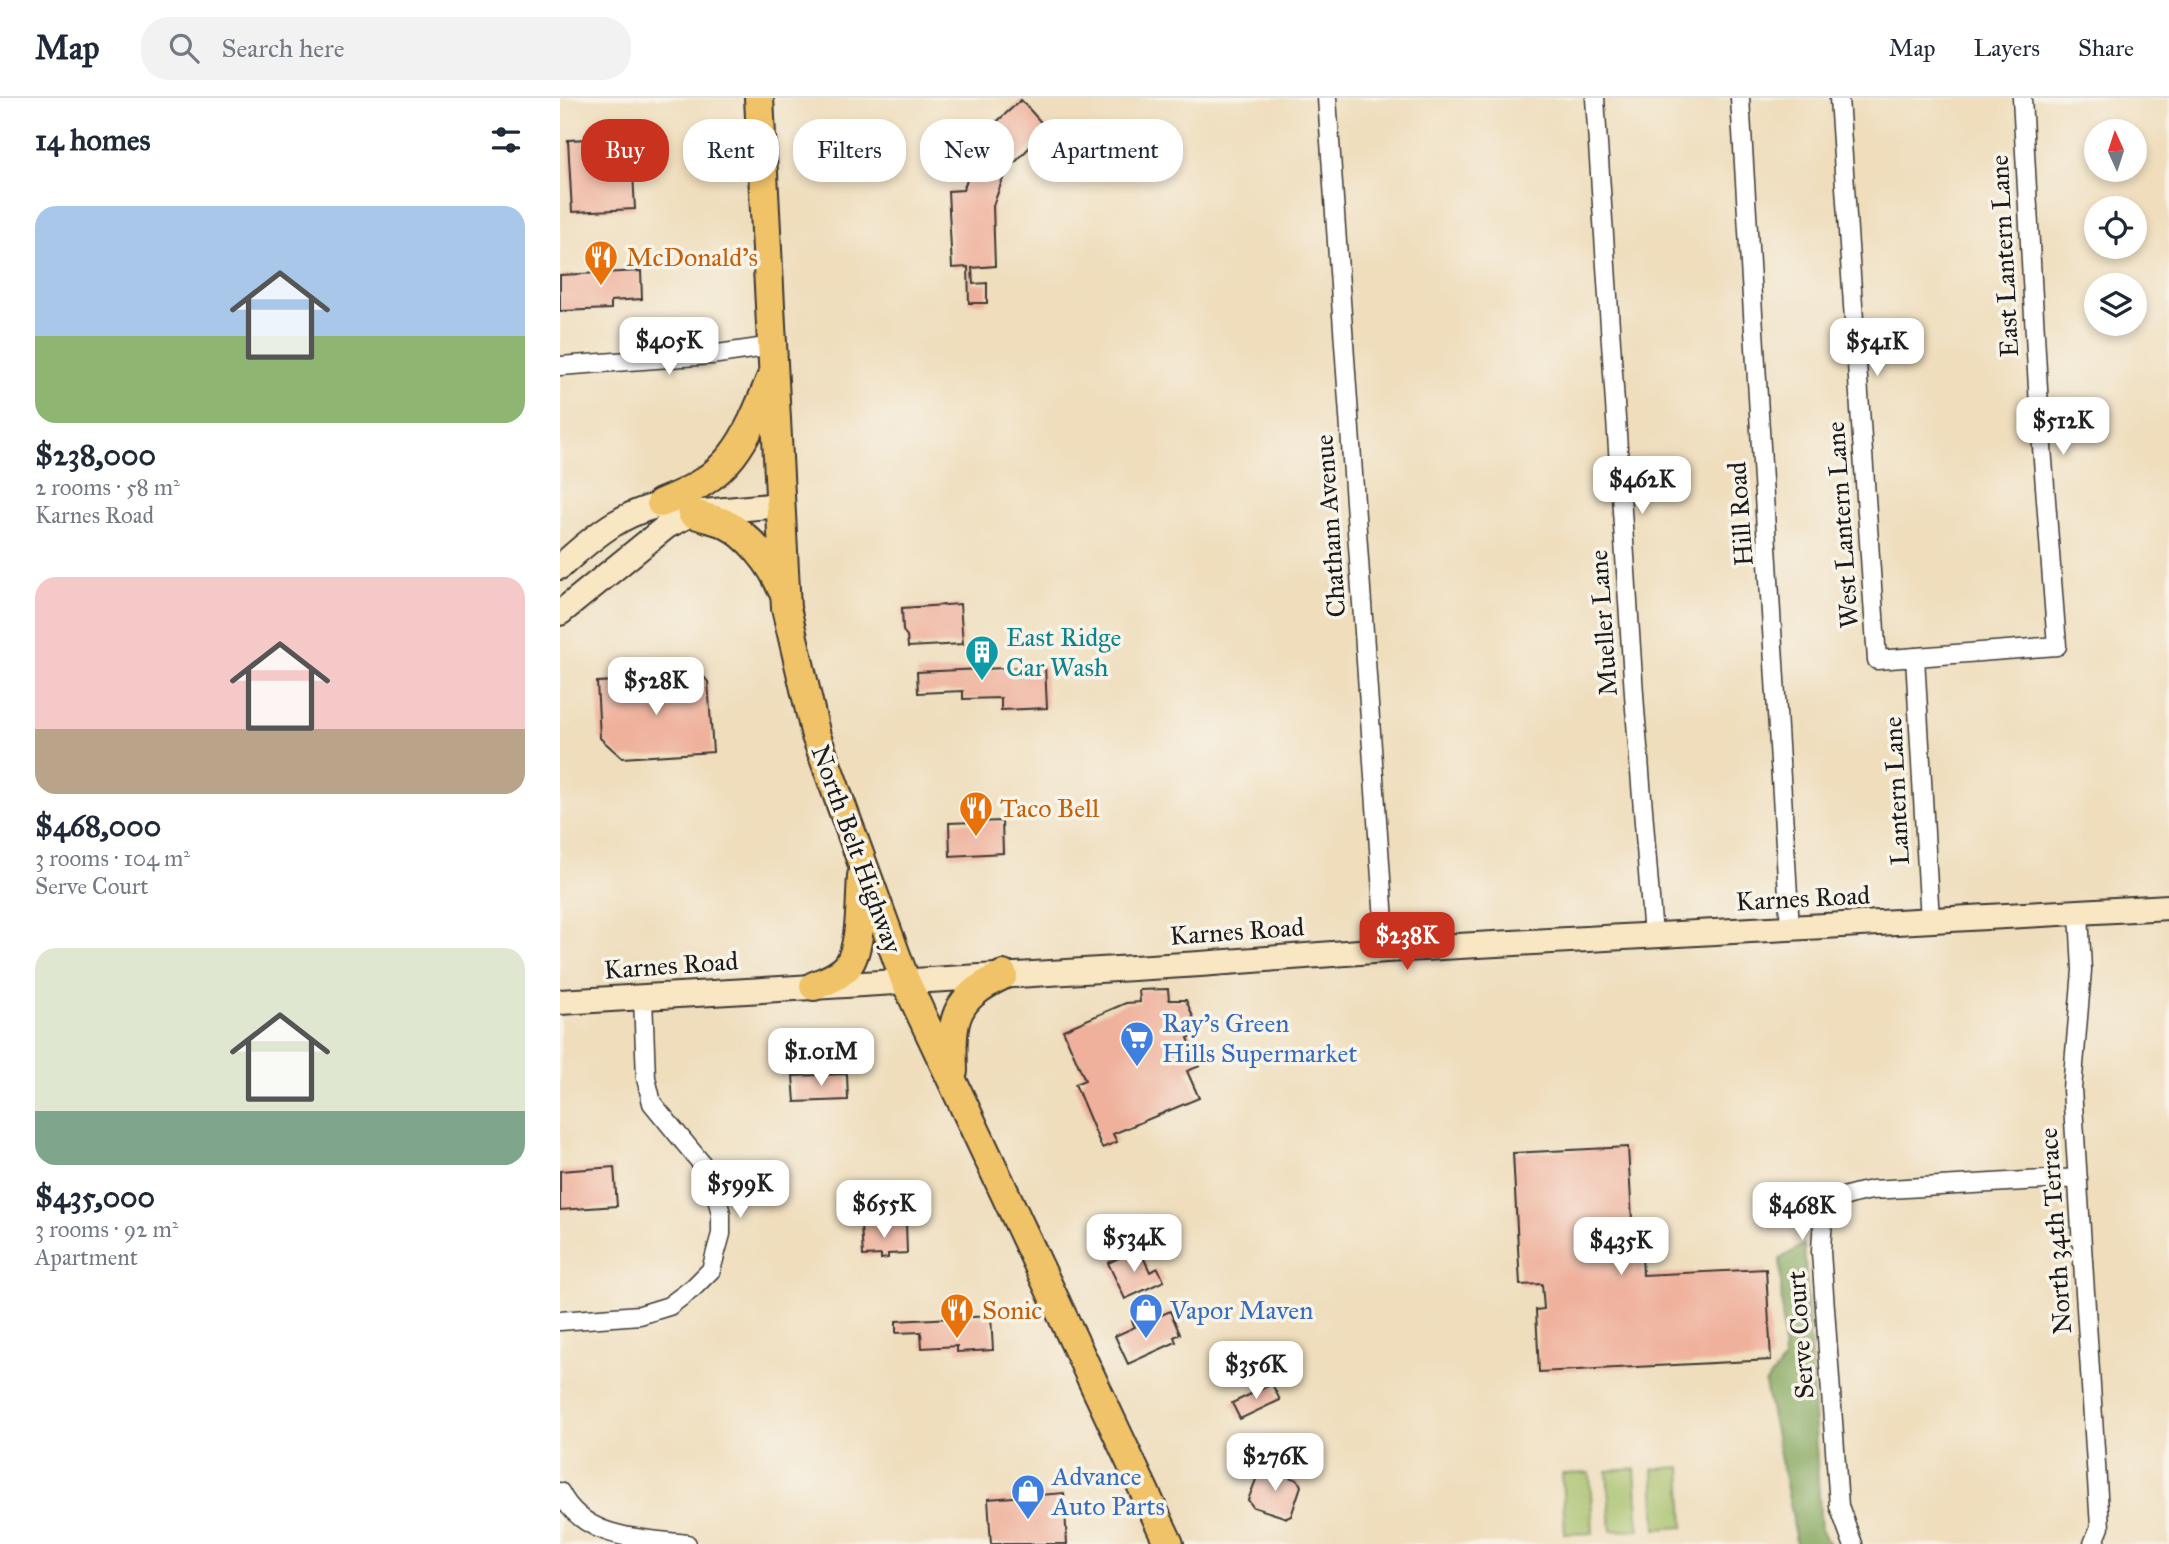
<!DOCTYPE html>
<html lang="en">
<head>
<meta charset="utf-8">
<style>
  :root { --surface:#fff; --page:#f2f2f3; --text:#1f2937; --muted:#747a83; --line:#e0e1e3; --accent:#c8321e }
  body { margin:0; font-family:"IM FELL Great Primer",serif; background:var(--page); color:var(--text); height:100vh; display:flex; flex-direction:column; font-size:26px; white-space:nowrap }
  * { box-sizing:border-box; margin:0 }
  p { font-size:23px; color:var(--muted) }
  .icon { flex:none; width:38px; height:38px; fill:none; stroke:currentColor; stroke-width:2; stroke-linecap:round; stroke-linejoin:round }
  .map { position:relative; flex:1; overflow:hidden }
  .drawer { display:flex; flex-direction:column; background:var(--surface); width:560px }
  .drawer>* { flex:none }
  .top-card { position:absolute; left:21px; top:21px; width:665px; height:63px; display:flex; gap:14px }
  .needle { width:46px; rotate:357deg }
  .buttons { position:absolute; left:1524px; top:21px; display:grid; gap:14px }
  .buttons a { display:grid; place-items:center; width:63px; height:63px; border-radius:50%; background:var(--surface); box-shadow:0 4px 10px #0003; font-size:35px }
  .price { position:absolute; translate:-50% -60px; padding:0 16px; border-radius:14px; background:#fff; color:#222; font-size:23px; line-height:46px; filter:drop-shadow(0 2px 4px #0008) }
  .price::after { content:''; position:absolute; left:50%; top:42px; width:21px; height:16px; margin-left:-10px; background:inherit; clip-path:polygon(0 0,100% 0,50% 100%) }
  .price.active { background:var(--accent); color:#fff }
  ul { padding:0; list-style:none }
  li { display:grid; align-content:center; gap:14px; height:371px; padding:0 35px }
  li span { display:grid; place-items:center; height:217px; border-radius:21px; color:#555 }
  li>.icon { margin-inline-start:auto }
  span .icon { width:126px; height:126px; fill:#fffc; stroke-width:1 }
  li b { font-size:30px }
  h2 { display:flex; justify-content:space-between; align-items:center; height:84px; padding:0 35px; font-size:30px }
  .tag { padding:0 24px; border-radius:28px; background:var(--surface); box-shadow:0 4px 10px #0003; font-size:24px; line-height:63px }
  .tag.active { background:var(--accent); color:#fff }
  header { display:flex; align-items:center; gap:42px; box-sizing:border-box; height:98px; padding:0 35px; background:var(--surface); border-bottom:2px solid var(--line) }
  header strong { font-size:33px }
  nav { display:flex; gap:38px; margin-inline-start:auto; font-size:24px }
  .search { width:490px; height:63px; background:var(--page); display:flex; align-items:center; gap:18px; box-sizing:border-box; padding:0 24px; border-radius:28px; color:var(--muted); font-size:26px }
  main { display:flex; flex:1; min-height:0 }
  .map>svg:first-child { display:block }
</style>
</head>
<body>
<header>
<strong>Map</strong>
<div class="search"><svg class="icon" aria-label="search" viewBox="0 0 24 24"><circle cx="10" cy="10" r="6"/><path d="M15 15l6 6"/></svg>Search here</div>
<nav><a>Map</a><a>Layers</a><a>Share</a></nav>
</header>
<main>
<section class="drawer">
<h2>14 homes<svg class="icon" aria-label="filters" viewBox="0 0 24 24"><path d="M4 7h16M4 17h16"/><circle cx="9" cy="7" r="2"/><circle cx="15" cy="17" r="2"/></svg></h2>
<ul>
<li><span style="background:linear-gradient(#a9c7e8 60%,#8fb573 0)"><svg class="icon" aria-label="home" viewBox="0 0 24 24"><path d="M3 11l9-7 9 7M6 9v11h12V9"/></svg></span><div><b>$238,000</b><p>2 rooms · 58 m²</p><p>Karnes Road</p></div></li>
<li><span style="background:linear-gradient(#f6c9c9 70%,#b9a48a 0)"><svg class="icon" aria-label="home" viewBox="0 0 24 24"><path d="M3 11l9-7 9 7M6 9v11h12V9"/></svg></span><div><b>$468,000</b><p>3 rooms · 104 m²</p><p>Serve Court</p></div></li>
<li><span style="background:linear-gradient(#dfe7d0 75%,#7fa58c 0)"><svg class="icon" aria-label="home" viewBox="0 0 24 24"><path d="M3 11l9-7 9 7M6 9v11h12V9"/></svg></span><div><b>$435,000</b><p>3 rooms · 92 m²</p><p>Apartment</p></div></li>
</ul>
</section>
<div class="map">
<svg width="1609" height="1446" viewBox="0 0 1609 1446">
  <rect width="100%" height="100%" fill="#f7f3e8"/>
  <filter id="ink" filterUnits="userSpaceOnUse"><feTurbulence type="fractalNoise" baseFrequency=".0143" numOctaves="2"/><feDisplacementMap in="SourceGraphic" scale="14" xChannelSelector="R" yChannelSelector="G"/><feConvolveMatrix kernelMatrix="1 2 1 2 8 2 1 2 1" color-interpolation-filters="sRGB"/></filter>
  <filter id="wash" filterUnits="userSpaceOnUse"><feTurbulence type="fractalNoise" baseFrequency=".00686" numOctaves="4" result="noise"/><feDisplacementMap in="SourceGraphic" scale="28" xChannelSelector="R" yChannelSelector="G"/><feGaussianBlur stdDeviation="1.57" result="paint"/><feColorMatrix in="noise" values="0 0 0 0 0 0 0 0 0 0 0 0 0 0 0 0 0 1.4 0 .05"/><feComposite in="paint" operator="in"/></filter>
  <g filter="url(#wash)">
    <rect width="100%" height="100%" fill="#efddbb"/>
    <path fill="#a3be65" stroke="#606d40" stroke-width="2" d="M1121,1369L1124,1429L1096,1431L1093,1371Z
      M1075,1371L1079,1432L1051,1433L1047,1373Z
      M1030,1375L1033,1435L1005,1436L1002,1376Z"/>
    <path fill="#82a55a" stroke="#4f603b" stroke-width="2" d="M1244,1146L1261,1432L1269,1446H1236L1232,1415L1205,1286L1224,1262L1220,1161Z"/>
    <g id="blocks">
      <path fill="#efb19b" d="M461,2L487,31L445,75L433,108L435,168L412,170L413,186L427,185V205H409L408,169L392,170L388,93L403,92L414,65L404,53Z
        M71,39L75,111L12,114L8,42Z
        M81,173L82,201L51,203V211L0,213V177Z
        M400,506L403,546L348,549L347,538L343,533L342,510Z
        M485,568L487,610L441,612V600L403,601V593L358,595L357,574Z
        M144,579L148,584L153,654L62,660L40,640L37,584Z
        M442,723L443,755L390,758L389,725Z
        M608,891L609,902H626L640,935L628,940L640,968L627,973L639,1000L553,1036L557,1044L542,1050L515,986L525,982L503,932L566,905L580,904L579,892Z
        M287,976L288,1002L235,1004L233,978Z
        M1068,1049L1074,1158H1082L1083,1177L1206,1171L1211,1262L979,1274L976,1212L984,1211L982,1186L960,1187L953,1055Z
        M54,1069L57,1108L0,1112V1073Z
        M346,1125L347,1155L328,1156V1160L321,1161V1157L303,1158L301,1127Z
        M579,1150L590,1174L598,1170L604,1183L565,1201L548,1165Z
        M610,1213L620,1236L614,1239L616,1244L568,1266L555,1238L575,1229L572,1223L588,1216L591,1222Z
        M431,1218L433,1252L397,1254V1248L362,1250L361,1234L336,1235V1223Z
        M712,1286L720,1302L680,1321L672,1305Z
        M705,1371L738,1382L741,1388L731,1418L727,1420L693,1409L688,1402L699,1374Z
        M504,1395L507,1446H431L428,1401Z"/>
    </g>
  </g>
  <g filter="url(#ink)">
    <use href="#blocks" fill-opacity="0" stroke="#3c3934" stroke-width="2"/>
    <g fill="none" stroke-linecap="round" stroke-linejoin="round">
      <g stroke="#3c3934" stroke-width="21">
        <path id="street" d="M767,0L826,852
          M1035,0L1075,611L1093,838
          M1180,0L1230,830
          M1279,0L1317,562L1497,548L1479,309L1462,0
          M0,268L151,257L213,248
          M1355,559L1370,823
          M1519,815L1522,872L1512,991L1540,1429L1533,1446
          M0,1223L80,1217L109,1208L133,1190L151,1172L161,1136V1116L154,1088L142,1066L92,1005L86,980L83,899
          M0,1394C24,1442 80,1440 127,1446
          M1293,1446L1279,1408L1261,1154C1263,1107 1264,1101 1312,1092L1518,1080"/>
      </g>
      <g stroke="#3c3934" stroke-width="28">
        <path id="secondary" d="M0,469C36,436 69,408 120,404
          M0,515L107,428L132,415L221,407
          M0,904L640,866L826,852L1609,809"/>
      </g>
      <g stroke="#3c3934" stroke-width="32">
        <path id="primary" d="M199,0L226,510L256,638L345,882L609,1446
          M101,405C172,378 185,344 212,278
          M132,415C142,419 154,421 164,425C189,437 212,466 222,491
          M254,888C266,883 278,879 287,869C302,851 300,802 302,778
          M393,973C391,920 393,901 443,877"/>
      </g>
      <use href="#street" stroke="#fff" stroke-width="18"/>
      <use href="#secondary" stroke="#f9e7c3" stroke-width="24"/>
      <use href="#primary" stroke="#f1c369" stroke-width="28"/>
    </g>
  </g>
  <defs>
    <g id="restaurant-pin" transform="scale(1.75)"><path d="M0 17L-7.5 6A9.5 9.5 0 1 1 7.5 6Z" fill="#e8710a" stroke="#f7f3e8"/><path d="M-5-6h1v4h1v-4h1v4h1v-4h1v5L-1.5 .5V6h-2V.5L-5-1ZM5-6V6H3V1.5H1.5Q1.5-4 5-6Z" fill="#fff"/></g>
    <g id="building-pin" transform="scale(1.75)"><path d="M0 17L-7.5 6A9.5 9.5 0 1 1 7.5 6Z" fill="#0f9aa8" stroke="#f7f3e8"/><path d="M-4-6H4V6H1V3H-1V6H-4ZM-2.5-4.3h1.7v1.8h-1.7ZM.8-4.3h1.7v1.8H.8ZM-2.5-1h1.7V.8h-1.7ZM.8-1h1.7V.8H.8Z" fill="#fff"/></g>
    <g id="supermarket-pin" transform="scale(1.75)"><path d="M0 17L-7.5 6A9.5 9.5 0 1 1 7.5 6Z" fill="#3f7fe0" stroke="#f7f3e8"/><path d="M-6-5.5h2.5l.6 2H6L4.5 2H-2.5L-4.4-4H-6ZM-1.5 3.2a1.3 1.3 0 1 0 .1 0ZM3 3.2a1.3 1.3 0 1 0 .1 0Z" fill="#fff"/></g>
    <g id="shop-pin" transform="scale(1.75)"><path d="M0 17L-7.5 6A9.5 9.5 0 1 1 7.5 6Z" fill="#3f7fe0" stroke="#f7f3e8"/><path d="M-5-2.5h2.3a2.7 3.5 0 0 1 5.4 0H5L5.5 6h-11ZM-1.5-2.5h3a1.5 2.3 0 0 0-3 0Z" fill="#fff"/></g>
  </defs>
  <g fill-rule="evenodd">
    <use href="#restaurant-pin" x="41" y="159"/>
    <use href="#building-pin" x="422" y="554"/>
    <use href="#restaurant-pin" x="416" y="710"/>
    <use href="#supermarket-pin" x="577" y="940"/>
    <use href="#restaurant-pin" x="397" y="1212"/>
    <use href="#shop-pin" x="586" y="1212"/>
    <use href="#shop-pin" x="468" y="1393"/>
  </g>
  <g text-anchor="middle" dominant-baseline="central" stroke-width="7" stroke-linejoin="round" paint-order="stroke">
    <g font-size="26" fill="#1c1c1c" stroke="#f7f3e8">
      <text transform="translate(1444 158) rotate(-93)">East Lantern Lane</text>
      <text transform="translate(1180 416) rotate(-94)">Hill Road</text>
      <text transform="translate(1282 427) rotate(-94)">West Lantern Lane</text>
      <text transform="translate(770 428) rotate(-94)">Chatham Avenue</text>
      <text transform="translate(1043 525) rotate(-94)">Mueller Lane</text>
      <text transform="translate(1336 693) rotate(-93)">Lantern Lane</text>
      <text transform="translate(297 751) rotate(70)">North Belt Highway</text>
      <text transform="translate(1243 800) rotate(-3)">Karnes Road</text>
      <text transform="translate(677 833) rotate(-4)">Karnes Road</text>
      <text transform="translate(111 867) rotate(-4)">Karnes Road</text>
      <text transform="translate(1495 1133) rotate(-94)">North 34th Terrace</text>
      <text transform="translate(1240 1237) rotate(-94)">Serve Court</text>
    </g>
    <g font-size="26" fill="#c56008" stroke="#f7f3e8" text-anchor="start">
      <text x="66" y="159">McDonald's</text>
      <text x="440" y="710">Taco Bell</text>
      <text x="422" y="1212">Sonic</text>
    </g>
    <g font-size="26" fill="#0d838f" stroke="#f7f3e8" text-anchor="start">
      <text x="446" y="539">East Ridge<tspan x="446" dy="30">Car Wash</tspan></text>
    </g>
    <g font-size="26" fill="#366cbe" stroke="#f7f3e8" text-anchor="start">
      <text x="602" y="925">Ray's Green<tspan x="602" dy="30">Hills Supermarket</tspan></text>
      <text x="610" y="1212">Vapor Maven</text>
      <text x="492" y="1378">Advance<tspan x="492" dy="30">Auto Parts</tspan></text>
    </g>
  </g>
</svg>
<div class="buttons">
<a><svg class="needle" viewBox="-14 -14 28 28"><path d="M0-13l5 13h-10z" fill="#e53935"/><path d="M0 13l5-13h-10z" fill="#747a83"/></svg></a>
<a><svg class="icon" aria-label="locate" viewBox="0 0 24 24"><circle cx="12" cy="12" r="6"/><path d="M12 2v4M12 18v4M2 12h4M18 12h4"/></svg></a>
<a><svg class="icon" aria-label="layers" viewBox="0 0 24 24"><path d="M12 4l9 5-9 5-9-5zM3 14l9 5 9-5"/></svg></a>
</div>
<b class="price" style="left:109px;top:279px">$405K</b>
<b class="price" style="left:1317px;top:280px">$541K</b>
<b class="price" style="left:1503px;top:359px">$512K</b>
<b class="price" style="left:1082px;top:418px">$462K</b>
<b class="price" style="left:96px;top:619px">$528K</b>
<b class="price active" style="left:847px;top:874px">$238K</b>
<b class="price" style="left:261px;top:990px">$1.01M</b>
<b class="price" style="left:180px;top:1122px">$599K</b>
<b class="price" style="left:324px;top:1142px">$655K</b>
<b class="price" style="left:1242px;top:1144px">$468K</b>
<b class="price" style="left:574px;top:1176px">$534K</b>
<b class="price" style="left:1061px;top:1179px">$435K</b>
<b class="price" style="left:696px;top:1303px">$356K</b>
<b class="price" style="left:715px;top:1395px">$276K</b>
<div class="top-card">
<a class="tag active">Buy</a>
<a class="tag">Rent</a>
<a class="tag">Filters</a>
<a class="tag">New</a>
<a class="tag">Apartment</a>
</div>
</div>
</main>
</body>
</html>
